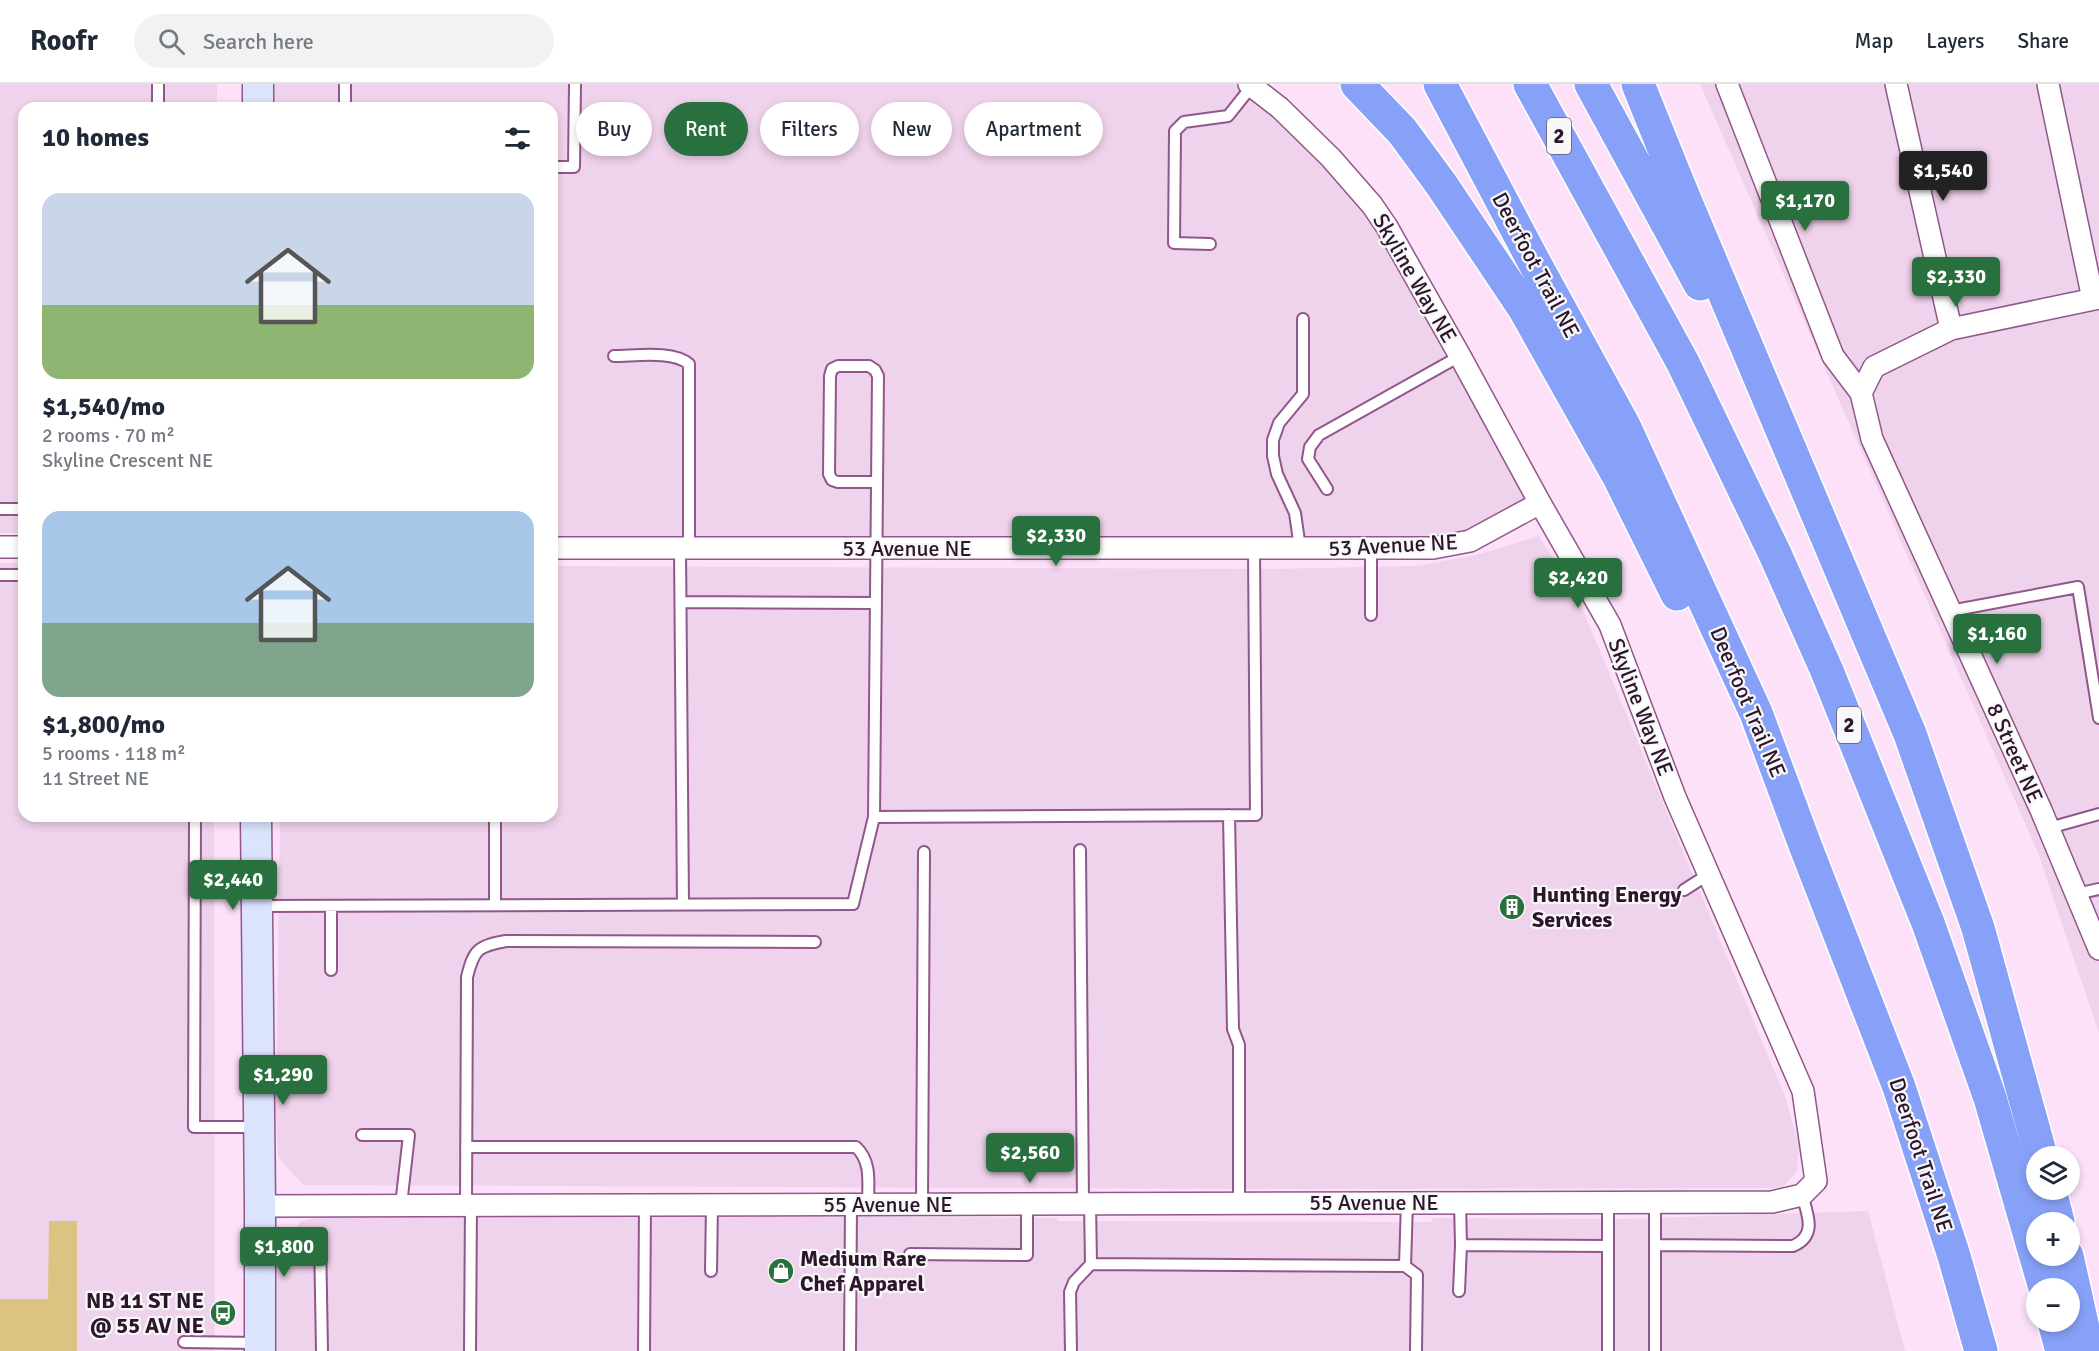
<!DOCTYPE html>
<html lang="en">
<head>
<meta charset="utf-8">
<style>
  :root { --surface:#fff; --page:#f2f2f3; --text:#1f2937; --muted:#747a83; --line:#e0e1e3; --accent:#28703d }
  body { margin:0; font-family:Signika,sans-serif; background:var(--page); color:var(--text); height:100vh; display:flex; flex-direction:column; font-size:22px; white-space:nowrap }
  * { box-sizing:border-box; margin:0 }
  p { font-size:20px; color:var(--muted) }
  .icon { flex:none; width:33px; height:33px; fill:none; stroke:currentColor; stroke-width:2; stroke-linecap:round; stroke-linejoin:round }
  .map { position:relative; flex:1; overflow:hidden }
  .details { position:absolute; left:18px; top:18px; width:540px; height:720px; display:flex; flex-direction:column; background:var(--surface); border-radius:18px; box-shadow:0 3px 9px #0003 }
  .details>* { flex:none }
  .hud { position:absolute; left:576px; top:18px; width:570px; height:54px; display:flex; gap:12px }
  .buttons { position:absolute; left:2026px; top:1062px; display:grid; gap:12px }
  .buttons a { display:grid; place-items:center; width:54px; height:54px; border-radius:50%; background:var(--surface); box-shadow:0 3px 9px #0003; font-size:30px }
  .price { position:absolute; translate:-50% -51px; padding:0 14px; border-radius:6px; background:var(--accent); color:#fff; font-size:20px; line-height:39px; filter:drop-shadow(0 2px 3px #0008) }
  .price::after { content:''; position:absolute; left:50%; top:36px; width:18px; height:14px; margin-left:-9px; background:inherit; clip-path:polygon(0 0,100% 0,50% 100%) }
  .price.active { background:#222; color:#fff }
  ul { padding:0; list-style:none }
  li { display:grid; align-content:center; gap:12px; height:318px; padding:0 24px }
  li span { display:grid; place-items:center; height:186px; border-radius:18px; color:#555 }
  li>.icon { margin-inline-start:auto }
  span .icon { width:108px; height:108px; fill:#fffc; stroke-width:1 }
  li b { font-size:26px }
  h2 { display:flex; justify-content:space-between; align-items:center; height:72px; padding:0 24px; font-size:26px }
  .pill { padding:0 21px; border-radius:27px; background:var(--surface); box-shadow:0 3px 9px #0003; font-size:21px; line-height:54px }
  .pill.active { background:var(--accent); color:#fff }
  header { display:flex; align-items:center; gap:36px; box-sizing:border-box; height:84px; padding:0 30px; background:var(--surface); border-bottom:2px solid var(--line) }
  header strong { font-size:28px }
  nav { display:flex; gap:33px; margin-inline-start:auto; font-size:21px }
  .search { width:420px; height:54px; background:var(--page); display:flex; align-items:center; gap:15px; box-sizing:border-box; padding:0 21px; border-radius:33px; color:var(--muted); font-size:22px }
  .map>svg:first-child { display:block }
</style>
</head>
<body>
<header>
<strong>Roofr</strong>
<div class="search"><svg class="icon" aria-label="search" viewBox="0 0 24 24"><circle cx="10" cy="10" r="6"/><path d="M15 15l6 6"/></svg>Search here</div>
<nav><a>Map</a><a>Layers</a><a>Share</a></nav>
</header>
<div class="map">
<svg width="2099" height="1267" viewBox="0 0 2099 1267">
  <rect width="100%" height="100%" fill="#fce1f9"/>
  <path fill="#efd2eb" d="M0,0H217V24H24V449H0Z
    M257,0H1249L1358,104L1540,419L1470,457L552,464V24H257Z
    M1700,0H2099V949L2038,769Z
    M1539,452L1578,514L1786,1015L1799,1062L1797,1087L1782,1104L1263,1105L303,1101L278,1073L276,1024L280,732H552V482L1272,485L1415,482L1476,471Z
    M0,479H24V732H214L215,1267H0Z
    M1868,1127L1905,1267H277V1176L285,1155L302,1137L334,1130L1057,1134L1058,1137L1431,1138L1433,1134L1623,1135Z"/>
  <path fill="#dbc381" d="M49,1137H77V1267H0V1215H48Z"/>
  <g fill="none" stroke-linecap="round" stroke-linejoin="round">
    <g stroke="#91568b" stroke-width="14">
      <path id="lane" d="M158,0V24
        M345,0V24
        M552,83H574L575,0
        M1210,160L1174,159L1175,47L1184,38L1228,32L1252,2
        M614,272C635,272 673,266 689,280V464
        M1327,405L1308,375L1310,363L1319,351L1460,272
        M0,425H24
        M680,464L683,820
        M1300,464L1295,429L1277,390L1273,372V356L1279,339L1303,310V235
        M1371,464V531
        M0,491H24
        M681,518L876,519
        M1950,527L2078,503L2099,634
        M1229,731L1233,945L1239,961V1119
        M195,732L194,1043H258
        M495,732V821
        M874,733L1256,731L1254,465
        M2049,744L2099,730
        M1080,766L1083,1119
        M1684,806L1709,790
        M2076,810L2099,805
        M258,822L853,820L874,733L878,292L875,286L869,282H838L832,285L830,292L829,390L832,396L838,398H877
        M331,886V822
        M362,1051H409L401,1121
        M466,1063H856C872,1078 868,1099 868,1120
        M1407,1118L1405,1182L1417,1191L1416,1267
        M1460,1118L1461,1161L1608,1162V1118
        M922,1120L924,768
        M466,1121L467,893C474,865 478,862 506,857L815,858
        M320,1153L322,1267
        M1655,1161L1793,1162C1817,1152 1808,1131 1802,1111
        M910,1170L1027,1171V1119
        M1091,1180L1405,1182
        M711,1187L712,1120
        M1459,1207L1461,1161
        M184,1258L259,1259
        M470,1267L471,1121
        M644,1267L645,1120
        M850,1267L851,1120
        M1071,1267L1070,1208L1074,1198L1091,1180L1090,1119
        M1608,1267V1162
        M1655,1267V1118"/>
    </g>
    <g stroke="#91568b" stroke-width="24">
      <path id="street" d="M1727,0L1833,272L1861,309L1872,355L2041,726L2099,865
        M1896,0L1951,245
        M2048,0L2093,215
        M1861,309L1874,283L1951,245L2099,214
        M0,463H24
        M552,464H1433L1470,457L1540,419
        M260,1122L1772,1118L1802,1111L1816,1097L1803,1007L1675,713L1610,541L1540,419L1460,272L1387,143L1372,121L1331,74L1280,24L1249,0"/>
    </g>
    <g stroke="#91568b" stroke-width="33">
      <path id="secondary" d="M258,24V0
        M256,732L260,1122V1267"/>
    </g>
    <g stroke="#fff" stroke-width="36">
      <path id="highway" d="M1357,0L1402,47L1441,100L1524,224L1619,393L1677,510
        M1440,0L1533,176L1624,342L1756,629L1805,761L1899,1003L1954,1172L1981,1267
        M1530,0L1683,279L1775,470L1827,587L1928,839L1990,1014L2045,1204
        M1591,0L1700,200
        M1638,0L1682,109L1910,650L1978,844L2041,1072
        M2050,1106L2058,1138
        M2067,1172L2088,1267
        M2054,1238L2062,1267"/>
    </g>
    <use href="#lane" stroke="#fff" stroke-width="10"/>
    <use href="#street" stroke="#fff" stroke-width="21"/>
    <use href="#secondary" stroke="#dbe3fd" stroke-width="30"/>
    <use href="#highway" stroke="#87a1f8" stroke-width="33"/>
  </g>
  <defs>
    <g id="building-disc" transform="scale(1.35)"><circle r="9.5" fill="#28703d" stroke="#f8f8f8"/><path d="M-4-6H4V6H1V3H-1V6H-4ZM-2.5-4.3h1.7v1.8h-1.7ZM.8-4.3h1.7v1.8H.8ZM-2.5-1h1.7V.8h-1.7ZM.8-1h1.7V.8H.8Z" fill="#fff"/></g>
    <g id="shop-disc" transform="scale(1.35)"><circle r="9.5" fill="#28703d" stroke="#f8f8f8"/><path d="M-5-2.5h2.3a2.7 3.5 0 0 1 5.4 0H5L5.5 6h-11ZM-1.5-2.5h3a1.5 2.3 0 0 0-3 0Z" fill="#fff"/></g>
    <g id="bus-disc" transform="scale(1.35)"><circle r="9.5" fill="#28703d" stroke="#f8f8f8"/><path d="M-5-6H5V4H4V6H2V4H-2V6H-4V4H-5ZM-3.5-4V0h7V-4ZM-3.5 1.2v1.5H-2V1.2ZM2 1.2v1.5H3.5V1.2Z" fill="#fff"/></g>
  </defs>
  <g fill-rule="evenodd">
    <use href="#building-disc" x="1512" y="823"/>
    <use href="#shop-disc" x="781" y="1187"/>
    <use href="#bus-disc" x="223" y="1229"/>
  </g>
  <g text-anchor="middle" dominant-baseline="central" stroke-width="4.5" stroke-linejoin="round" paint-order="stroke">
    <g fill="#f8f8f8" stroke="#6a5968" stroke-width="1.5">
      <rect x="1547" y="34" width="24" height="36" rx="4.5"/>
      <rect x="1837" y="623" width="24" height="36" rx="4.5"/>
    </g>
    <g font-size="21" font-weight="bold" fill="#2d152b">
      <text x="1559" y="52">2</text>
      <text x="1849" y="641">2</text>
    </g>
    <g font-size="22" fill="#2d152b" stroke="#f8f8f8">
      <text transform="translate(1536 181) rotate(62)">Deerfoot Trail NE</text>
      <text transform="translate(1415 194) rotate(60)">Skyline Way NE</text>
      <text transform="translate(1393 461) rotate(-3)">53 Avenue NE</text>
      <text x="907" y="464">53 Avenue NE</text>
      <text transform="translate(1748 618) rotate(67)">Deerfoot Trail NE</text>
      <text transform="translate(1641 623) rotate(69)">Skyline Way NE</text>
      <text transform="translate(2015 669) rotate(66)">8 Street NE</text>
      <text transform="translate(1921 1071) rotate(72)">Deerfoot Trail NE</text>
      <text x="1374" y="1118">55 Avenue NE</text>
      <text x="888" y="1120">55 Avenue NE</text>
    </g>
    <g font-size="22" font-weight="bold" fill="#2d152b" stroke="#f8f8f8" text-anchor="start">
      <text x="1532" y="810">Hunting Energy<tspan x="1532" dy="25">Services</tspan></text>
      <text x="800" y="1174">Medium Rare<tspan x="800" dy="25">Chef Apparel</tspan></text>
      <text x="204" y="1216" text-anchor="end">NB 11 ST NE<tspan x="204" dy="25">@ 55 AV NE</tspan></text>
    </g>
  </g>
</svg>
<div class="buttons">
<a><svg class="icon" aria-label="layers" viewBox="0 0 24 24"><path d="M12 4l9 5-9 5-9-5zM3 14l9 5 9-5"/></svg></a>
<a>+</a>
<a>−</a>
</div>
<b class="price active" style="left:1943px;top:118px">$1,540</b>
<b class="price" style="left:1805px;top:148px">$1,170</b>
<b class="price" style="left:1956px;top:224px">$2,330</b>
<b class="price" style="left:1056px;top:483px">$2,330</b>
<b class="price" style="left:1578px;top:525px">$2,420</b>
<b class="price" style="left:1997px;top:581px">$1,160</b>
<b class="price" style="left:233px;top:827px">$2,440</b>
<b class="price" style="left:283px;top:1022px">$1,290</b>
<b class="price" style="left:1030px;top:1100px">$2,560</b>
<b class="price" style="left:284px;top:1194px">$1,800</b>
<div class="hud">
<a class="pill">Buy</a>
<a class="pill active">Rent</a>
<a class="pill">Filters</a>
<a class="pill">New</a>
<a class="pill">Apartment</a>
</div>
<section class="details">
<h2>10 homes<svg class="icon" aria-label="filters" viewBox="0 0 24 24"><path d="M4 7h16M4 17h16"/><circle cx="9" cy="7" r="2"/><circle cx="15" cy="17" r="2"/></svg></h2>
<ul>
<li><span style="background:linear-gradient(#c9d6e8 60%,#8fb573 0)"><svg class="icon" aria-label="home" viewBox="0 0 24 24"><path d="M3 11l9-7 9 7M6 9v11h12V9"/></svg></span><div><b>$1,540/mo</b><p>2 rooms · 70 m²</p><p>Skyline Crescent NE</p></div></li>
<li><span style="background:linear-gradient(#a9c7e8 60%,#7fa58c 0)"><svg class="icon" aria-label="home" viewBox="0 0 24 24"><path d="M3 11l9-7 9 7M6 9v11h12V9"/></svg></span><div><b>$1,800/mo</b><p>5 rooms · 118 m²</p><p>11 Street NE</p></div></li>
</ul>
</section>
</div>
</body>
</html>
